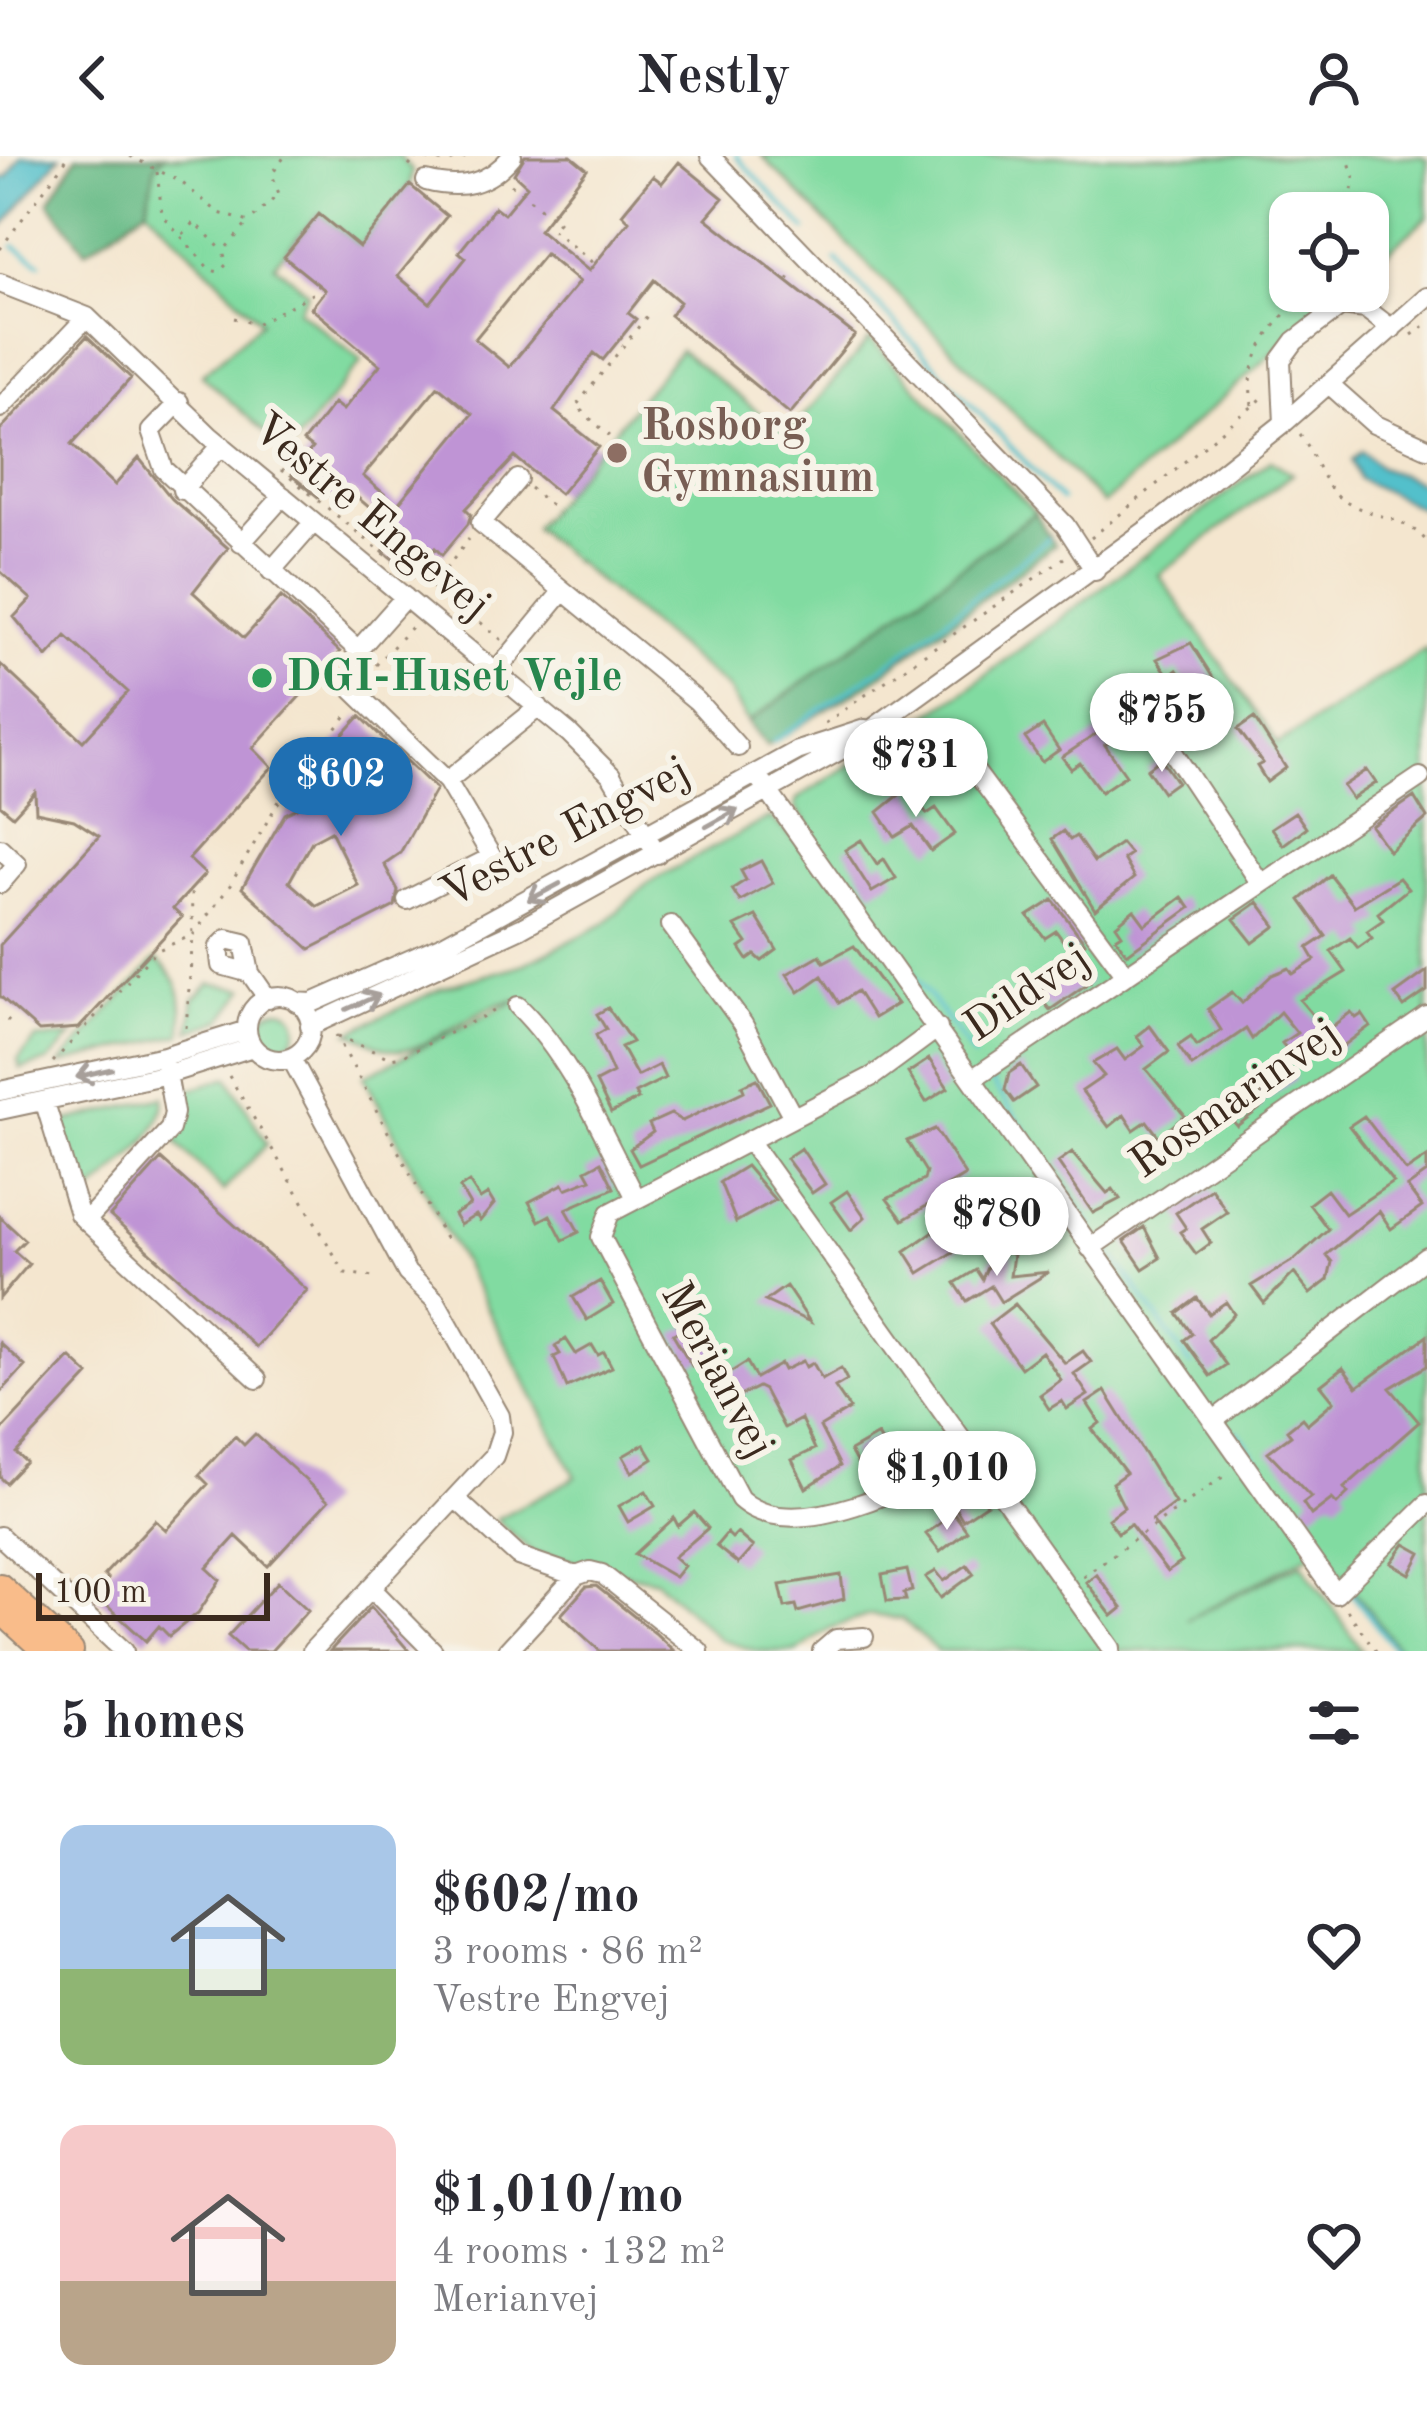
<!DOCTYPE html>
<html lang="en">
<head>
<meta charset="utf-8">
<style>
  :root { --surface:#fff; --page:#f7f7f7; --text:#2b2b33; --muted:#7c7c81; --accent:#1f6fb2 }
  body { margin:0; font-family:"Old Standard TT",serif; background:var(--page); color:var(--text); height:100vh; display:flex; flex-direction:column; font-size:45px; white-space:nowrap }
  * { box-sizing:border-box; margin:0 }
  p { font-size:39px; color:var(--muted) }
  .icon { flex:none; width:66px; height:66px; fill:none; stroke:currentColor; stroke-width:2; stroke-linecap:round; stroke-linejoin:round }
  .map { position:relative; height:1495px; overflow:hidden }
  .sheet { display:flex; flex-direction:column; background:var(--surface); flex:1 }
  .sheet>* { flex:none }
  .buttons { position:absolute; left:1269px; top:36px; display:grid; gap:24px }
  .buttons a { display:grid; place-items:center; width:120px; height:120px; border-radius:24px; background:var(--surface); box-shadow:0 3px 9px #0004; font-size:60px }
  .scale { position:absolute; left:36px; bottom:30px; width:234px; box-sizing:border-box; padding-left:12px; border:6px solid #3b2a1e; border-top:0; font-size:33px; line-height:42px; white-space:nowrap; color:#3b2a1e; -webkit-text-stroke:9px #f7f3e8; paint-order:stroke }
  .price { position:absolute; translate:-50% -102px; padding:0 27px; border-radius:42px; background:#fff; color:#222; font-size:39px; line-height:78px; filter:drop-shadow(0 3px 6px #0008) }
  .price::after { content:''; position:absolute; left:50%; top:72px; width:36px; height:27px; margin-left:-18px; background:inherit; clip-path:polygon(0 0,100% 0,50% 100%) }
  .price.active { background:var(--accent); color:#fff }
  ul { padding:0; list-style:none }
  li { display:flex; align-items:center; gap:36px; height:300px; padding:0 60px }
  li span { display:grid; place-items:center; flex:none; width:336px; height:240px; border-radius:24px; color:#555 }
  li>.icon { margin-inline-start:auto }
  span .icon { width:144px; height:144px; fill:#fffc; stroke-width:1 }
  li b { font-size:51px }
  h2 { display:flex; justify-content:space-between; align-items:center; height:144px; padding:0 60px; font-size:51px }
  header { display:flex; justify-content:space-between; align-items:center; height:156px; padding:0 60px; background:var(--surface); font-size:54px; font-weight:700 }
  .map>svg:first-child { display:block }
</style>
</head>
<body>
<header><svg class="icon" aria-label="back" viewBox="0 0 24 24"><path d="M15 5l-7 7 7 7"/></svg>Nestly<svg class="icon" aria-label="person" viewBox="0 0 24 24"><circle cx="12" cy="8" r="4"/><path d="M4 21q1-7 8-7t8 7"/></svg></header>
<div class="map">
<svg width="1427" height="1495" viewBox="0 0 1427 1495">
  <rect width="100%" height="100%" fill="#f7f3e8"/>
  <filter id="ink" filterUnits="userSpaceOnUse"><feTurbulence type="fractalNoise" baseFrequency=".00833" numOctaves="2"/><feDisplacementMap in="SourceGraphic" scale="24" xChannelSelector="R" yChannelSelector="G"/><feConvolveMatrix kernelMatrix="1 2 1 2 8 2 1 2 1" color-interpolation-filters="sRGB"/></filter>
  <filter id="wash" filterUnits="userSpaceOnUse"><feTurbulence type="fractalNoise" baseFrequency=".004" numOctaves="4" result="noise"/><feDisplacementMap in="SourceGraphic" scale="48" xChannelSelector="R" yChannelSelector="G"/><feGaussianBlur stdDeviation="2.7" result="paint"/><feColorMatrix in="noise" values="0 0 0 0 0 0 0 0 0 0 0 0 0 0 0 0 0 1.4 0 .05"/><feComposite in="paint" operator="in"/></filter>
  <g filter="url(#wash)">
    <rect width="100%" height="100%" fill="#f4e6cf"/>
    <path fill="#81dba1" stroke="#5e8260" stroke-width="3" d="M164,0H399L412,15L410,29L359,91L319,58L274,108L308,136L298,154L362,205L287,297L202,219L261,166L147,52L155,9Z
      M762,0H1420L1427,4V61L1368,113V57H1290V135H1343L1103,348Z
      M870,183L1035,357L748,567L727,532L534,372L680,194L787,279Z
      M1271,304L1292,318L1159,419L1278,588L1427,492V1495H1400L1322,1392L1186,1464L1302,1407L1362,1495H937L902,1463L870,1459L830,1472L797,1495H757L720,1484L656,1424L533,1397L496,1363L576,1321L364,920L517,844C478,847 427,898 395,894C379,893 365,881 350,876L442,832L524,808L604,768L648,727L770,661L793,682L809,670L795,651L797,643L962,537Z
      M156,803C183,825 183,843 182,878L60,908Z
      M210,827L245,833L222,864L190,875L194,843Z
      M261 871a18 18 0 1 1 36 0a18 18 0 1 1-36 0Z
      M73,880L48,906L20,913L18,904L36,883Z
      M228,921L267,988L223,1035L177,987L178,937Z
      M164,941C165,980 113,1014 87,1042L79,1037L59,967Z"/>
    <path fill="#68bb87" stroke="#527252" stroke-width="3" d="M77,0H164L155,10L147,52L86,95L49,46Z
      M1035,357L1055,389L871,526L767,590L748,567Z"/>
    <path fill="#53c0cb" stroke="#477574" stroke-width="3" d="M21,0H60L0,74V23L8,21Z
      M1362,295L1380,311L1427,329V355L1359,323L1352,304Z"/>
    <g fill="none" stroke-linecap="round" stroke-linejoin="round">
      <path stroke="#53c0cb" stroke-width="4.5" d="M736,0L806,74
        M14,90L40,107
        M836,104L1061,344
        M773,586L902,498L1048,383
        M836,711L974,901
        M990,924L1092,1069
        M1107,1091L1191,1209
        M1238,1276L1337,1415
        M1350,1435L1396,1495"/>
    </g>
    <g id="blocks">
      <path fill="#bf94d5" fill-rule="evenodd" d="M525,0H571L587,13L539,74L589,115L629,65L622,58L653,20L662,27L679,6L723,42L706,62L855,179L790,258L670,159L680,146L654,124L628,157L636,163L603,204L594,197L554,255L599,291L560,338L515,301L466,353L471,358L468,368L442,399L435,392L412,419L383,395L389,388L374,376L384,364L350,335L339,348L323,335L318,341L291,319L312,293L303,286L334,247L343,254L380,209L311,152L325,134L284,101L319,58L359,91L410,29L447,60L398,120L430,147L466,102L459,96L495,51L504,58L527,30L514,18ZM545,98L579,126L509,211L475,183ZM438,230L472,258L397,349L363,320Z
        M87,180L131,222L72,288L115,329L139,302L172,343L228,392L193,436L244,482L281,441L340,496L253,592L272,611L189,703L205,718L173,753L182,761L79,872L39,875L0,840V789L99,680L74,664L36,656L35,636L13,660L0,649V508L83,585L128,536L66,480L47,501L14,461L31,443L0,415V274Z
        M1191,487L1224,539L1203,553L1177,514L1169,520L1157,503Z
        M1130,555L1138,568L1105,589L1126,619L1101,636L1080,607L1071,613L1062,601Z
        M360,560L436,633L400,697L384,708L398,734L395,750L310,793L242,732L285,658L308,647L299,627ZM331,675L358,729L317,750L289,726L312,685Z
        M1254,562L1286,612L1267,626L1257,610L1263,607L1238,573Z
        M1043,570L1059,594L1042,606L1025,582Z
        M1161,603L1177,626L1163,636L1147,613Z
        M1367,614L1376,627L1352,643L1343,630Z
        M909,631L927,658L936,652L955,678L931,695L913,670L895,681L878,656Z
        M1414,641L1427,662L1389,695L1371,670Z
        M1295,656L1306,672L1283,689L1271,672Z
        M1063,675L1070,684L1076,680L1094,706L1121,687L1130,698L1123,703L1134,722L1095,754L1052,683Z
        M861,684L877,708L884,703L896,722L872,736L845,694Z
        M761,705L773,727L740,745L732,733L746,724L741,715Z
        M1330,719L1354,750L1399,722L1408,733L1378,757L1383,764L1367,775L1372,782L1358,792L1350,782L1331,795L1346,816L1300,844L1326,875L1351,856L1356,862L1362,858L1370,870L1335,896L1321,882L1294,902L1282,887L1297,877L1280,856L1252,883L1246,873L1192,910L1178,890L1191,881L1197,890L1221,874L1208,853L1232,836L1242,847L1272,819L1289,812L1293,818L1315,804L1308,792L1326,780L1300,744Z
        M1182,741L1190,752L1127,798L1116,782L1122,778L1116,769L1134,754L1145,769Z
        M1053,744L1085,787L1072,797L1056,775L1045,782L1028,760Z
        M1258,746L1276,770L1253,787L1234,763Z
        M756,760L777,794L762,805L755,799L748,804L740,792L747,787L735,770Z
        M854,790L897,848L874,862L857,835L839,847L822,820L799,836L787,818L820,799L824,806Z
        M1078,809L1090,826L1050,854L1036,837Z
        M1427,815V835L1404,851L1395,838Z
        M608,852L632,886L621,891L637,920L659,909L665,922L635,937L638,943L611,957L596,926L613,917L596,879L606,873L597,858Z
        M1150,870L1169,896L1146,913L1185,960L1159,981L1147,965L1134,974L1124,959L1109,971L1082,935L1104,920L1093,907L1117,893L1125,904L1144,890L1137,880Z
        M929,903L948,932L926,946L908,917Z
        M1286,908L1296,923L1265,945L1251,924Z
        M1021,909L1036,931L1014,946L1005,934L1009,917Z
        M757,923L770,947L639,1009L630,993L653,976L649,968L671,958L682,965L744,935L742,930Z
        M1254,939L1263,950L1237,970L1228,959Z
        M1364,960L1406,1015L1427,1001V1017L1407,1031L1422,1051L1391,1073L1379,1055L1326,1099L1332,1106L1328,1124L1310,1138L1294,1117L1264,1147L1251,1130L1295,1103L1328,1073L1309,1048L1327,1034L1345,1058L1393,1026L1349,970Z
        M935,973L965,1019L947,1030L969,1062L980,1054L992,1072L919,1117L905,1095L947,1066L933,1046L903,1064L887,1043L924,1024L926,1016L907,985Z
        M801,992L825,1028L812,1037L786,1002Z
        M1072,996L1107,1037L1113,1033L1120,1043L1093,1057L1058,1006Z
        M161,1003L307,1134L256,1191L110,1060Z
        M601,1006L614,1032L566,1053L579,1076L563,1084L550,1059L539,1065L529,1046L563,1028L566,1033L591,1023L586,1014Z
        M746,1010L775,1044L736,1066L720,1026Z
        M469,1026L480,1043L488,1038L494,1048L480,1065L476,1059L460,1069L454,1059L470,1049L460,1032Z
        M1030,1029L1037,1039L1022,1049L1039,1074L1025,1083L1012,1064L1017,1054L1011,1058L1016,1039Z
        M1211,1032L1227,1056L1202,1073L1211,1087L1196,1098L1180,1076L1186,1072L1176,1057Z
        M847,1035L865,1061L851,1074L831,1046Z
        M0,1061L25,1084L14,1095L29,1108L0,1142Z
        M1144,1071L1160,1102L1143,1113L1124,1085Z
        M1005,1095L1013,1099L1010,1120L1049,1116L1001,1146L991,1130L967,1145L955,1127L976,1114L982,1123L991,1102Z
        M600,1125L613,1148L587,1164L573,1141Z
        M786,1130L810,1166L765,1145Z
        M1197,1142L1209,1158L1226,1146L1234,1158L1208,1184L1226,1209L1210,1220L1184,1184L1192,1178L1177,1157Z
        M1015,1148L1065,1207L1083,1195L1091,1206L1074,1218L1088,1239L1067,1253L1062,1245L1049,1253L1040,1239L1061,1224L1042,1196L1021,1212L989,1168Z
        M697,1166L717,1196L692,1210L673,1178Z
        M1427,1180V1210L1390,1232L1419,1266L1344,1332L1348,1337L1337,1348L1332,1343L1311,1359L1303,1347L1311,1341L1268,1296L1291,1279L1287,1274L1302,1262L1307,1268L1334,1245L1321,1229L1343,1212L1357,1231Z
        M566,1183L576,1198L592,1189L598,1199L604,1196L612,1211L567,1231L554,1201L560,1198L555,1190Z
        M0,1187L25,1210L0,1237Z
        M70,1201L89,1219L16,1297L26,1306L6,1327L0,1321V1276Z
        M803,1205L806,1211L813,1207L822,1223L841,1212L847,1224L835,1231L850,1253L820,1271L840,1310L806,1332L792,1304L815,1293L801,1263L784,1272L764,1234L758,1231L726,1247L712,1228L747,1206L756,1222L781,1208L784,1214Z
        M1105,1235L1175,1347L1152,1364L1182,1406L1167,1416L1130,1368L1118,1377L1108,1363L1124,1351L1112,1327L1126,1317L1092,1273L1100,1267L1087,1247Z
        M255,1278L328,1345L268,1410L236,1380L207,1412L220,1424L198,1457L169,1480L159,1470L146,1485L94,1438L108,1423L104,1419L155,1364L166,1374L208,1328L199,1319L235,1280L244,1289Z
        M878,1279L887,1296L859,1311L850,1295Z
        M644,1288L653,1303L632,1316L623,1300Z
        M965,1312L987,1348L963,1364L940,1328Z
        M646,1335L655,1350L628,1366L619,1350Z
        M694,1356L708,1372L674,1401L684,1410L675,1421L635,1398L674,1362L678,1370Z
        M954,1357L967,1375L940,1396L926,1378Z
        M727,1377L732,1382L737,1377L753,1391L738,1408L716,1390Z
        M1405,1388L1421,1397L1410,1418L1391,1407Z
        M967,1409L974,1418L941,1442L926,1421L936,1415L944,1425Z
        M907,1414L912,1435L904,1437L906,1444L887,1445L882,1419Z
        M1096,1418L1122,1452L1112,1460L1086,1426Z
        M841,1419L844,1443L798,1456L796,1449L785,1451L780,1429Z
        M278,1426L308,1454L271,1495H245L228,1480Z
        M596,1430L655,1477L674,1495H600L561,1459L586,1431Z
        M371,1451L409,1495H330Z"/>
    </g>
  </g>
  <g filter="url(#ink)">
    <use href="#blocks" fill-opacity="0" stroke="#988876" stroke-width="3"/>
    <g fill="none" stroke-linecap="round" stroke-linejoin="round">
      <g stroke="#988876" stroke-width="22">
        <path id="minor" d="M710,0L1065,369L1095,415
          M426,25C461,34 488,29 512,0
          M0,127L87,161L210,280L569,577L611,619L657,698
          M1329,228L1374,268L1427,292
          M179,246L151,275L164,313L358,494L353,534L447,625L492,701L407,744
          M0,252L87,161
          M1284,267L1281,204L1295,185L1341,150L1366,153L1392,173
          M518,323L481,367L697,545L738,591
          M182,334L222,289
          M241,387L283,340
          M271,415L314,366
          M358,494L405,441
          M496,516L562,436
          M1131,533L1261,728
          M957,591L1126,819
          M756,618L1336,1438L1427,1348
          M447,625L539,551
          M0,692L17,708L0,728
          M671,769L743,868L793,961
          M250,817L221,809L219,791L227,783L244,787L250,817L268,843
          M247 872a32 32 0 1 1 64 0a32 32 0 1 1-64 0Z
          M296,846L312,847L445,788L797,595L865,573
          M518,850C572,903 601,975 636,1042
          M310,870L521,772L850,589L1166,360L1284,267L1427,141
          M938,872L873,920L610,1057L601,1081L740,1343C793,1391 917,1329 968,1294
          M164,900L174,957L170,973L86,1065L257,1223
          M291,902L407,1117L435,1144L500,1260L502,1276L494,1300L312,1495
          M972,923L1420,621
          M0,935L164,900L247,874
          M45,947L79,1058L86,1065
          M0,954L168,918L253,891
          M750,986L1111,1492
          M1090,1092L1427,860
          M1213,1265L1427,1101
          M455,1342L518,1400L576,1420
          M0,1380L124,1495
          M371,1432L433,1495
          M507,1495L576,1420L590,1415L602,1418L699,1495
          M822,1495L836,1483L864,1481"/>
      </g>
      <g stroke="#988876" stroke-width="28">
        <path id="major" d="M0,1430L71,1495
          M0,1454L45,1495"/>
      </g>
      <path stroke="#988876" stroke-width="3" stroke-dasharray="3 9" stroke-linecap="butt" d="M130,0L181,26L219,57L249,66L279,38L272,18L285,0
        M400,0L412,11
        M403,0L448,6L471,0
        M157,16L162,58L210,114L219,116L227,108L223,95L248,67
        M511,28L558,66L551,73L593,107
        M1345,57L1355,24L1347,0
        M183,78L195,66L222,94
        M0,93L69,0
        M788,124L793,115
        M234,162L256,168L314,137
        M1412,179L1427,168
        M1252,249C1244,200 1274,169 1305,135
        M1300,278C1315,297 1322,330 1341,343C1369,362 1406,359 1427,386
        M610,280L576,250L651,155
        M281,314L416,424L443,436L502,484
        M530,332L552,350
        M1091,382L1265,240
        M431,432L469,383
        M376,509L414,468
        M825,567L1064,402
        M7,866L14,858
        M186,872L193,779L191,735
        M336,879L446,1084
        M338,880L390,902L403,900L498,853
        M53,906L156,795L193,779L229,731L282,640L349,557
        M229,920L345,1117L373,1121
        M1083,1420L1227,1318
        M1347,1454L1376,1495"/>
      <use href="#minor" stroke="#fff" stroke-width="18"/>
      <use href="#major" stroke="#f9bc8a" stroke-width="24"/>
    </g>
    <defs><path id="oneway-shaft" d="M-6 0H5M1.5-3L5.5 0L1.5 3" fill="none" stroke-width="1.6" stroke-linecap="round" stroke-linejoin="round" transform="scale(3)"/></defs>
    <g stroke="#a79f9a">
      <use href="#oneway-shaft" transform="translate(722 662) rotate(-29)"/>
      <use href="#oneway-shaft" transform="translate(544 736) rotate(152)"/>
      <use href="#oneway-shaft" transform="translate(363 846) rotate(-24)"/>
      <use href="#oneway-shaft" transform="translate(94 917) rotate(167)"/>
    </g>
  </g>
  <circle fill="#8d6e63" stroke="#f7f3e8" stroke-width="4.5" cx="617" cy="297" r="12"/>
  <circle fill="#2e9e5b" stroke="#f7f3e8" stroke-width="4.5" cx="262" cy="522" r="12"/>
  <g text-anchor="middle" dominant-baseline="central" stroke-width="12" stroke-linejoin="round" paint-order="stroke">
    <g font-size="45" font-weight="bold" fill="#785e54" stroke="#f7f3e8" text-anchor="start">
      <text x="641" y="271">Rosborg<tspan x="641" dy="52">Gymnasium</tspan></text>
    </g>
    <g font-size="45" fill="#3b2a1e" stroke="#f7f3e8">
      <text transform="translate(370 362) rotate(40)">Vestre Engevej</text>
      <text transform="translate(566 678) rotate(-28)">Vestre Engvej</text>
      <text transform="translate(1028 838) rotate(-34)">Dildvej</text>
      <text transform="translate(1236 944) rotate(-35)">Rosmarinvej</text>
      <text transform="translate(716 1215) rotate(62)">Merianvej</text>
    </g>
    <g font-size="45" font-weight="bold" fill="#27864d" stroke="#f7f3e8" text-anchor="start">
      <text x="286" y="522">DGI-Huset Vejle</text>
    </g>
  </g>
</svg>
<div class="buttons">
<a><svg class="icon" aria-label="locate" viewBox="0 0 24 24"><circle cx="12" cy="12" r="6"/><path d="M12 2v4M12 18v4M2 12h4M18 12h4"/></svg></a>
</div>
<div class="scale">100 m</div>
<b class="price" style="left:1162px;top:619px">$755</b>
<b class="price" style="left:916px;top:664px">$731</b>
<b class="price active" style="left:341px;top:683px">$602</b>
<b class="price" style="left:997px;top:1123px">$780</b>
<b class="price" style="left:947px;top:1377px">$1,010</b>
</div>
<section class="sheet">
<h2>5 homes<svg class="icon" aria-label="filters" viewBox="0 0 24 24"><path d="M4 7h16M4 17h16"/><circle cx="9" cy="7" r="2"/><circle cx="15" cy="17" r="2"/></svg></h2>
<ul>
<li><span style="background:linear-gradient(#a9c7e8 60%,#8fb573 0)"><svg class="icon" aria-label="home" viewBox="0 0 24 24"><path d="M3 11l9-7 9 7M6 9v11h12V9"/></svg></span><div><b>$602/mo</b><p>3 rooms · 86 m²</p><p>Vestre Engvej</p></div><svg class="icon" aria-label="heart" viewBox="0 0 24 24"><path d="M12 20l-8-8c-3-5 5-10 8-4 3-6 11-1 8 4z"/></svg></li>
<li><span style="background:linear-gradient(#f6c9c9 65%,#b9a48a 0)"><svg class="icon" aria-label="home" viewBox="0 0 24 24"><path d="M3 11l9-7 9 7M6 9v11h12V9"/></svg></span><div><b>$1,010/mo</b><p>4 rooms · 132 m²</p><p>Merianvej</p></div><svg class="icon" aria-label="heart" viewBox="0 0 24 24"><path d="M12 20l-8-8c-3-5 5-10 8-4 3-6 11-1 8 4z"/></svg></li>
</ul>
</section>
</body>
</html>
